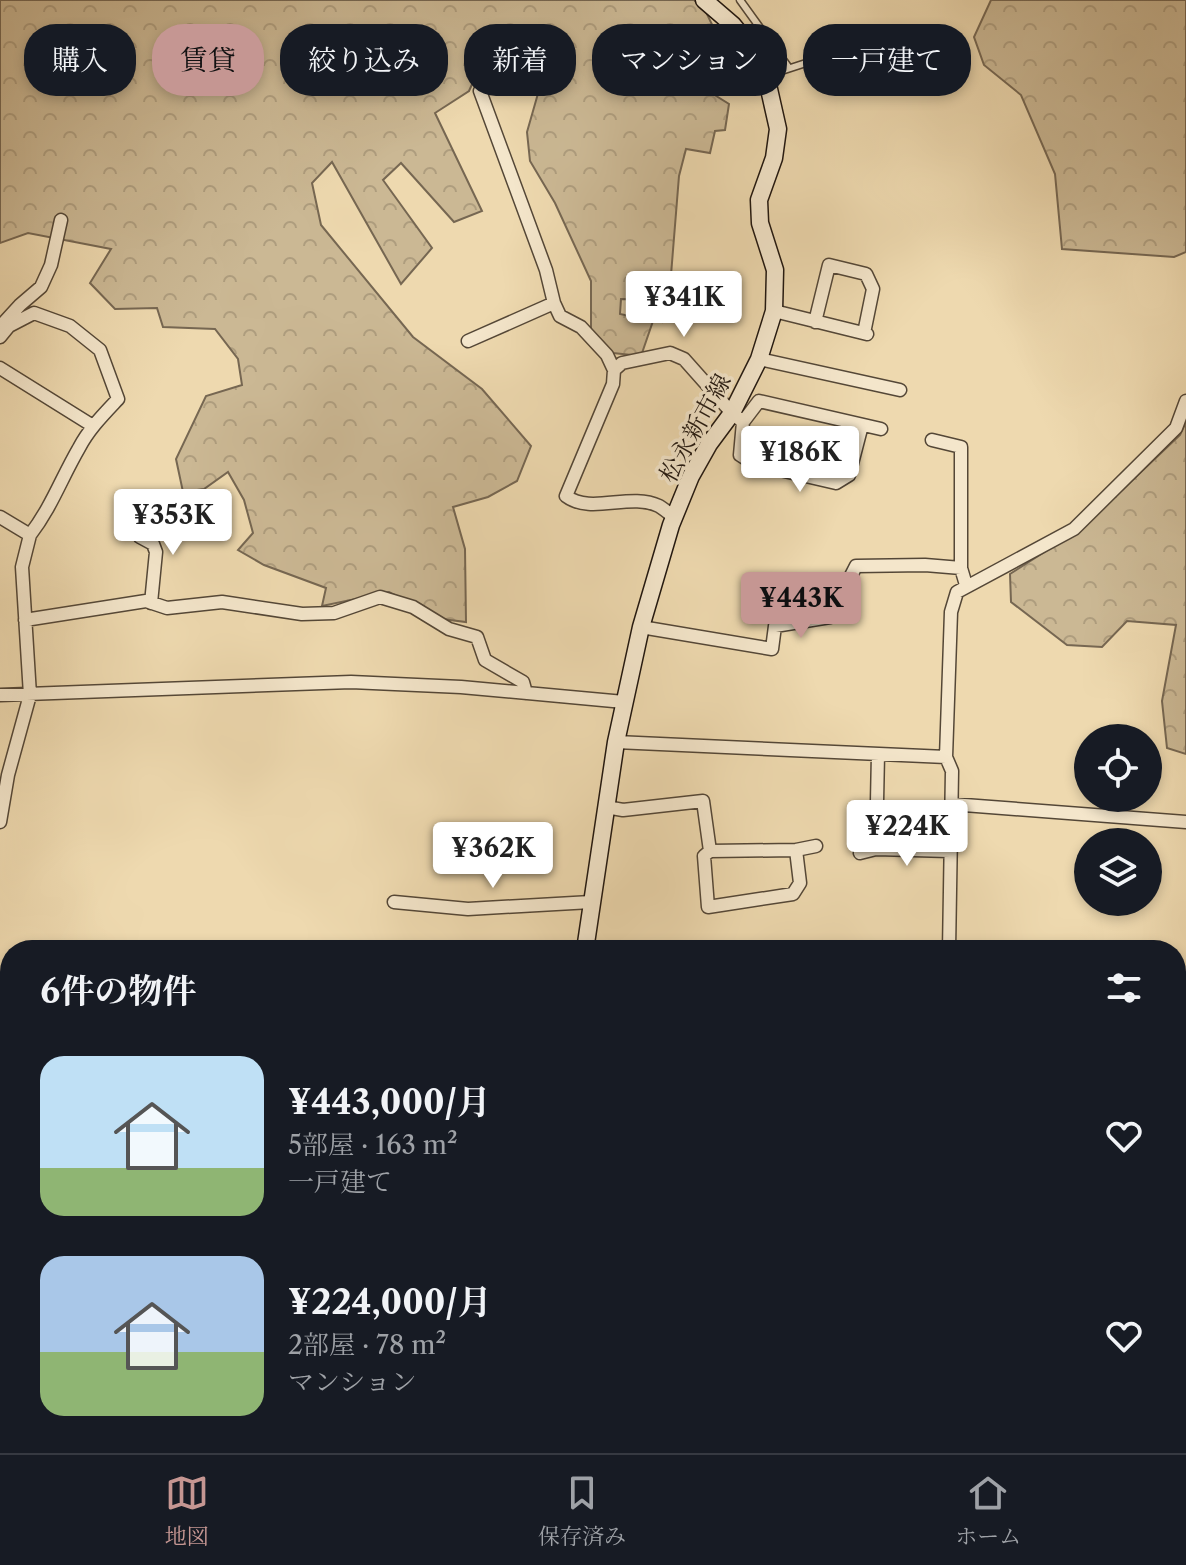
<!DOCTYPE html>
<html lang="ja">
<head>
<meta charset="utf-8">
<style>
  :root { --surface:#171b24; --page:#242831; --text:#f1f3f6; --muted:#9ea1a6; --line:#363941; --accent:#c59692 }
  body { margin:0; font-family:"Libre Caslon Text","Noto Serif JP",serif; background:var(--page); color:var(--text); height:100vh; display:flex; flex-direction:column; font-size:30px; white-space:nowrap }
  * { box-sizing:border-box; margin:0 }
  p { font-size:26px; color:var(--muted) }
  .icon { flex:none; width:44px; height:44px; fill:none; stroke:currentColor; stroke-width:2; stroke-linecap:round; stroke-linejoin:round }
  .map { position:relative; flex:1; overflow:hidden }
  .details { position:absolute; left:0px; top:940px; width:1186px; height:514px; display:flex; flex-direction:column; background:var(--surface); border-radius:32px 32px 0 0; box-shadow:0 4px 12px #0003 }
  .details>* { flex:none }
  .top-card { position:absolute; left:24px; top:24px; width:1138px; height:72px; display:flex; gap:16px }
  .controls { position:absolute; left:1074px; top:724px; display:grid; gap:16px }
  .controls a { display:grid; place-items:center; width:88px; height:88px; border-radius:50%; background:var(--surface); box-shadow:0 4px 12px #0003; font-size:40px }
  .price { position:absolute; translate:-50% -68px; padding:0 18px; border-radius:8px; background:#fff; color:#222; font-size:26px; line-height:52px; filter:drop-shadow(0 2px 4px #0008) }
  .price::after { content:''; position:absolute; left:50%; top:48px; width:24px; height:18px; margin-left:-12px; background:inherit; clip-path:polygon(0 0,100% 0,50% 100%) }
  .price.selected { background:var(--accent); color:#111 }
  ul { padding:0; list-style:none }
  li { display:flex; align-items:center; gap:24px; height:200px; padding:0 40px }
  li span { display:grid; place-items:center; flex:none; width:224px; height:160px; border-radius:24px; color:#555 }
  li>.icon { margin-inline-start:auto }
  span .icon { width:96px; height:96px; fill:#fffc; stroke-width:1 }
  li b { font-size:34px }
  h2 { display:flex; justify-content:space-between; align-items:center; height:96px; padding:0 40px; font-size:34px }
  .chip { padding:0 28px; border-radius:32px; background:var(--surface); box-shadow:0 4px 12px #0003; font-size:28px; line-height:72px }
  .chip.selected { background:var(--accent); color:#111 }
  .dock { display:flex; justify-content:space-around; align-items:center; height:112px; border-top:2px solid var(--line); background:var(--surface); font-size:22px; color:var(--muted) }
  .dock a { display:grid; justify-items:center; gap:4px }
  .dock .selected { color:var(--accent) }
  .map>svg:first-child { display:block }
</style>
</head>
<body>
<div class="map">
<svg width="1186" height="1453" viewBox="0 0 1186 1453">
  <defs>
    <pattern id="forest-crowns" width="20" height="18" patternUnits="userSpaceOnUse" patternTransform="scale(2)"><rect width="20" height="18" fill="#cbb894"/><path d="M2 6a3 3 0 1 1 6 0M12 15a3 3 0 1 1 6 0" fill="none" stroke="#ae9d7e"/></pattern>
  </defs>
  <rect width="100%" height="100%" fill="#eed9af"/>
  <filter id="stains"><feTurbulence type="fractalNoise" baseFrequency=".0025" numOctaves="4"/><feColorMatrix values="0 0 0 0 .2 0 0 0 0 .09 0 0 0 0 .02 0 0 0 .5 -.17"/></filter>
  <radialGradient id="worn" r=".72"><stop offset=".6" stop-color="#630" stop-opacity="0"/><stop offset="1" stop-color="#630" stop-opacity=".3"/></radialGradient>
  <path fill="url(#forest-crowns)" stroke="#766752" stroke-width="2" d="M0,0H694L705,10L720,41L697,57V84L729,104L725,130L715,131L710,153L686,149L679,176L671,275L683,296L663,321L660,300L621,299L620,314L653,321L641,356L613,353L591,332V281L555,203L530,161L527,132L539,90L484,58L469,91L435,113L482,211L454,222L401,163L383,180L432,248L401,284L332,162L312,183L321,225L413,337L482,389L531,446L517,481L488,497L453,507L465,549L466,622L442,619L389,592L322,606L326,588L264,565L238,550L253,533L244,500L228,472L204,489L183,492L176,459L206,396L242,385L238,359L215,329L163,327L157,308L115,309L90,283L111,249L28,233L0,243Z
    M991,0H1186V252L1174,257L1062,249L1055,174L1021,95L984,65L974,37Z
    M1186,422V754L1167,748L1162,701L1176,625L1127,621L1102,647L1067,645L1011,602L1010,574L1082,528L1180,435Z
    M200,1444H319L316,1453H199Z"/>
  <path fill="#cbb894" stroke="#766752" stroke-width="2" d="M0,1253L10,1255V1384L0,1383Z"/>
  <g fill="none" stroke-linecap="round" stroke-linejoin="round">
    <path stroke="#a89779" stroke-width="26" d="M1176,1037L1186,1038
      M0,1077L10,1078
      M424,1453L426,1444"/>
    <g stroke="#544737" stroke-width="9">
      <path id="lane" d="M740,0L789,68
        M766,76L809,62L835,41"/>
    </g>
    <g stroke="#544737" stroke-width="15">
      <path id="street" d="M480,91L546,270L554,303L560,316L581,327L607,355L614,370L613,384L566,496C591,515 630,492 659,506C664,509 670,514 675,518
        M774,311L867,334
        M815,322L829,265L866,274L873,289L864,333
        M0,327L20,305L41,287L51,265L61,220
        M0,337L9,326L34,313L70,326L100,350L118,399C103,415 89,429 79,448C61,479 52,506 30,535
        M468,341L554,303
        M759,359L900,390
        M0,368L93,426
        M614,370L622,363L670,353L684,359L732,413L743,422L759,401L881,429
        M743,422L740,455L754,464L836,483L849,475L862,425
        M932,440L961,447V568
        M0,517L30,535L22,567L30,695L8,775L0,822
        M140,537L153,544L156,552L151,603
        M25,620L146,601L167,608L222,602L302,614L334,613L380,597L413,607L449,629L477,637L485,660L523,682L526,693
        M641,627L772,649L775,626L830,617L856,566L925,565L961,568L966,585
        M0,695L351,682L461,687L624,702
        M616,742L946,757
        M951,804L1186,822
        M606,807L623,810L703,801L710,851L796,850L816,846
        M876,849L878,754
        M710,851L704,856L708,907L793,894L800,883L796,850
        M860,853L876,849L950,851
        M394,902L468,909L591,902
        M949,950L952,771L946,757L951,612L957,592L1074,529L1176,428L1186,401
        M0,981L10,996
        M1176,1001L1186,1002
        M0,1056L10,1057
        M0,1178L4,1175L10,1145
        M1176,1218L1186,1217
        M1176,1348L1186,1353
        M657,1444V1453
        M802,1444L812,1453
        M1011,1444L1022,1453
        M852,1453V1444
        M899,1453L998,1444"/>
    </g>
    <g stroke="#20160f" stroke-width="19">
      <path id="secondary" d="M585,950L616,742L641,627L671,525L691,476L709,444L732,413L759,359L774,311L775,270L760,223L759,200L774,158L778,129L769,89L761,59L733,25L704,0
        M1176,1066H1186
        M0,1104L10,1106
        M435,1453L436,1444"/>
    </g>
    <path stroke="#20160f" stroke-width="3" stroke-dasharray="2 4" stroke-linecap="butt" d="M557,1453V1444"/>
    <use href="#lane" stroke="#f4e6cb" stroke-width="6"/>
    <use href="#street" stroke="#f4e6cb" stroke-width="12"/>
    <use href="#secondary" stroke="#f4e6cb" stroke-width="16"/>
  </g>
  <g text-anchor="middle" dominant-baseline="central" stroke-width="7" stroke-linejoin="round" paint-order="stroke">
    <g font-size="24" fill="#20160f" stroke="#f4e6cb">
      <text transform="translate(695 428) rotate(-61)">松永新市線</text>
    </g>
  </g>
  <rect width="100%" height="100%" filter="url(#stains)"/>
  <rect width="100%" height="100%" fill="url(#worn)"/>
</svg>
<div class="controls">
<a><svg class="icon" aria-label="locate" viewBox="0 0 24 24"><circle cx="12" cy="12" r="6"/><path d="M12 2v4M12 18v4M2 12h4M18 12h4"/></svg></a>
<a><svg class="icon" aria-label="layers" viewBox="0 0 24 24"><path d="M12 4l9 5-9 5-9-5zM3 14l9 5 9-5"/></svg></a>
</div>
<b class="price" style="left:684px;top:339px">¥341K</b>
<b class="price" style="left:800px;top:494px">¥186K</b>
<b class="price" style="left:173px;top:557px">¥353K</b>
<b class="price selected" style="left:801px;top:640px">¥443K</b>
<b class="price" style="left:907px;top:868px">¥224K</b>
<b class="price" style="left:493px;top:890px">¥362K</b>
<div class="top-card">
<a class="chip">購入</a>
<a class="chip selected">賃貸</a>
<a class="chip">絞り込み</a>
<a class="chip">新着</a>
<a class="chip">マンション</a>
<a class="chip">一戸建て</a>
</div>
<section class="details">
<h2>6件の物件<svg class="icon" aria-label="filters" viewBox="0 0 24 24"><path d="M4 7h16M4 17h16"/><circle cx="9" cy="7" r="2"/><circle cx="15" cy="17" r="2"/></svg></h2>
<ul>
<li><span style="background:linear-gradient(#bfe0f5 70%,#8fb573 0)"><svg class="icon" aria-label="home" viewBox="0 0 24 24"><path d="M3 11l9-7 9 7M6 9v11h12V9"/></svg></span><div><b>¥443,000/月</b><p>5部屋 · 163 m²</p><p>一戸建て</p></div><svg class="icon" aria-label="heart" viewBox="0 0 24 24"><path d="M12 20l-8-8c-3-5 5-10 8-4 3-6 11-1 8 4z"/></svg></li>
<li><span style="background:linear-gradient(#a9c7e8 60%,#8fb573 0)"><svg class="icon" aria-label="home" viewBox="0 0 24 24"><path d="M3 11l9-7 9 7M6 9v11h12V9"/></svg></span><div><b>¥224,000/月</b><p>2部屋 · 78 m²</p><p>マンション</p></div><svg class="icon" aria-label="heart" viewBox="0 0 24 24"><path d="M12 20l-8-8c-3-5 5-10 8-4 3-6 11-1 8 4z"/></svg></li>
</ul>
</section>
</div>
<nav class="dock">
<a class="selected"><svg class="icon" aria-label="map" viewBox="0 0 24 24"><path d="M3 6l6-2 6 2 6-2v14l-6 2-6-2-6 2zM9 4v14M15 6v14"/></svg>地図</a>
<a><svg class="icon" aria-label="saved" viewBox="0 0 24 24"><path d="M7 4h10v16l-5-4-5 4z"/></svg>保存済み</a>
<a><svg class="icon" aria-label="home" viewBox="0 0 24 24"><path d="M3 11l9-7 9 7M6 9v11h12V9"/></svg>ホーム</a>
</nav>
</body>
</html>
